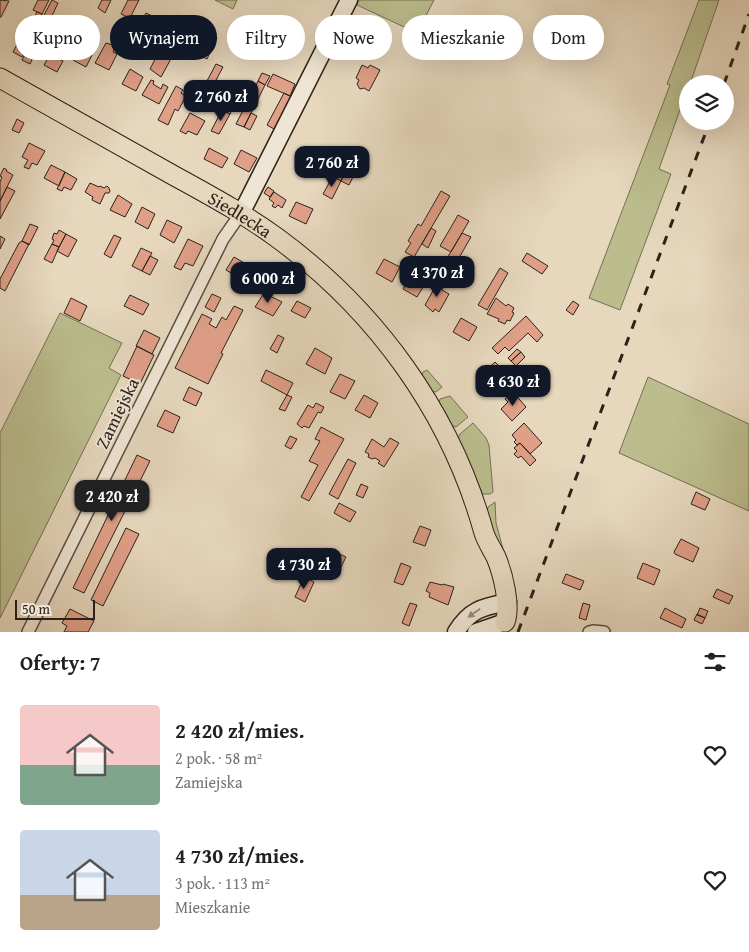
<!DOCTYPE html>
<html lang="pl">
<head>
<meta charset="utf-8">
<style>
  :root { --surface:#fff; --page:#f2f2f2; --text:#202124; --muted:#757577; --accent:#111827 }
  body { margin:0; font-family:"Gentium Book Plus",serif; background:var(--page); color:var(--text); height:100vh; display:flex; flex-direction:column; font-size:19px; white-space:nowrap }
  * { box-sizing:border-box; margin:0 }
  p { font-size:16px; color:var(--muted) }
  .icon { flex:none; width:28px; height:28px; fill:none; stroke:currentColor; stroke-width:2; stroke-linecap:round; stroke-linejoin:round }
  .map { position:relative; height:632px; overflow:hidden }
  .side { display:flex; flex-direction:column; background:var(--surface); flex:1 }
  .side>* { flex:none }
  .top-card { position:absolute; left:15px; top:15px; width:720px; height:45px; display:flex; gap:10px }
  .controls { position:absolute; left:679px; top:75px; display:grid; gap:10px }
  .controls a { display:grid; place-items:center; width:55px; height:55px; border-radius:50%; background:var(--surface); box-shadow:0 5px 20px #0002; font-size:25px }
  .scale { position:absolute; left:15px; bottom:12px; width:80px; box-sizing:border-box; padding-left:5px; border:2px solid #2c221b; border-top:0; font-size:14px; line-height:18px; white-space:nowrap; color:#2c221b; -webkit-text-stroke:4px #efe5d4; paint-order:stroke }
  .price { position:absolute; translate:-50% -42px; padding:0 11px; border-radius:10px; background:var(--accent); color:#fff; font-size:16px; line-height:32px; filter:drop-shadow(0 1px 2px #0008) }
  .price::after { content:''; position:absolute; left:50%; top:30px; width:15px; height:11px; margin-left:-8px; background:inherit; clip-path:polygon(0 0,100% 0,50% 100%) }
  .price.on { background:#222; color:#fff }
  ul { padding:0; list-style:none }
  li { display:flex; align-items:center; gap:15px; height:125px; padding:0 20px }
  li span { display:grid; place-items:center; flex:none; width:140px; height:100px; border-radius:5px; color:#555 }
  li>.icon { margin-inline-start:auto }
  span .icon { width:60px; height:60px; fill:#fffc; stroke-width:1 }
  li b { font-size:21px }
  h2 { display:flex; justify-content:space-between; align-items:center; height:60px; padding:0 20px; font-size:21px }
  .chip { padding:0 18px; border-radius:22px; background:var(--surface); box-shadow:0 5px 20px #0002; font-size:18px; line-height:45px }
  .chip.on { background:var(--accent); color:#fff }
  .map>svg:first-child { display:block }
</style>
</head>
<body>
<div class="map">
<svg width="749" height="632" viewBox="0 0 749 632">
  <rect width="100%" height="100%" fill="#e6d7bd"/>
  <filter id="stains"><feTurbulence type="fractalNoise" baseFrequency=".004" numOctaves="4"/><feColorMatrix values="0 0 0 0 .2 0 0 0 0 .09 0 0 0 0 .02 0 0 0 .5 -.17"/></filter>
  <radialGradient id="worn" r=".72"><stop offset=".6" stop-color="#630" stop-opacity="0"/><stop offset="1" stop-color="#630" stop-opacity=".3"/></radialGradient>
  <path fill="#bbbd8d" stroke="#747054" d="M215,0H237L233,9Z
    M359,0H434L417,33L357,5Z
    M699,0H719L690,84H688L687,90L659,169L671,174L620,310L589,298L670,85L667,84Z
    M60,313L122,343L109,368L121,375L0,618V433Z
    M427,370L442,387L436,392L430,391L422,377L423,372Z
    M648,377L749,424V511L619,453Z
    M450,396L468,417L456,427L450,425L438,404L440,399Z
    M473,423L486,438L489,445L493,492L490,494H483L479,488L458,438L460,434Z
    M495,502L496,523L506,560L502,564L487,512L488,507Z"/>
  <path fill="#e0a088" stroke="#2c221b" d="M0,0L9,1L1,17H0Z
    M38,0H49L42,14L33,10Z
    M52,0L58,3L51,18L44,15Z
    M102,0H111L105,13L98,8Z
    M128,0H139L130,18L121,14Z
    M37,12L42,14L37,26L31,24Z
    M146,13L167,23L159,41L152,37L154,31L148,28L145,34L137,30Z
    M178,15L191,22L161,77L150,69Z
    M137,31L144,34L137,49L130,45Z
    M210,34L217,38L207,59L193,52L196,47L202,50Z
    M22,35L31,39L22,57L13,52Z
    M33,38L44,44L39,54L35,53L30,64L22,60Z
    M106,43L116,46L113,52L117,54L109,70L95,63Z
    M79,47L86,50L85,52L92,55L86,67L73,60Z
    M50,55L63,61L57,72L44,65Z
    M216,64L223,67L207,97L200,94Z
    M362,65L368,68L370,65L380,70L369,91L364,88L360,89L357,84L359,80L356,78Z
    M130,69L143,77L136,91L122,84Z
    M262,73L270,76L265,85L258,81Z
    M273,74L295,84L290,96L267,86Z
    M151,80L154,81L153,84L161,89L163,84L168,87L159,104L142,95Z
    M258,81L265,85L244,127L236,124Z
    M176,86L183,90L181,93L186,96L178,111L175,109L168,125L158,120Z
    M233,89L241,93L230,114L223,110Z
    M284,93L292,97L274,129L267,125Z
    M222,110L230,114L219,134L211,131Z
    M190,113L205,121L197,135L188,131L186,134L180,131Z
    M251,113L257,116L250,130L244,127Z
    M17,119L24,123L19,133L12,130Z
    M29,143L45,151L37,165L32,163L29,169L24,167L28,160L22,157Z
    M209,148L228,158L222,168L204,159Z
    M241,150L257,158L249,172L234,164Z
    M345,153L353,157L341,181L333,176Z
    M350,163L358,167L349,185L341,181Z
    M51,165L65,172L59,186L44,178Z
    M4,168L7,170L6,171L13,175L0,201V182L2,177L0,176Z
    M65,172L77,179L71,190L64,187L62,191L57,189Z
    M333,176L341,181L332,199L323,194Z
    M90,183L99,187L100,186L104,188L107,186L109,188L110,191L109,193H105L100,204L92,200L93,197L85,192Z
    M7,187L15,191L0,219V201Z
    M268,187L274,191L270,197L264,193Z
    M441,191L450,196L414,257L405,252L411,243L408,241L418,224L421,226Z
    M274,192L286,200L282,208L278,205L275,208L272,206L274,203L269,199Z
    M118,195L132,204L125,217L110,210Z
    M296,202L313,209L306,224L289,216Z
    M142,207L155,214L148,229L135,222Z
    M458,215L469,221L451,252L440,246Z
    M167,220L182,227L174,243L160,235Z
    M30,224L38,227L29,245L22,241Z
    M431,228L436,231L428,248L422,244Z
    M59,230L66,234L59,247L52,244L54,240L52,239L54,233L57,234Z
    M462,233L471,237L452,270L443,265Z
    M66,234L77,240L68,257L57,251Z
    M114,235L121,238L111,258L104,254Z
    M0,236L5,239L0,249Z
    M188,239L203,246L193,266L185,263L181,270L174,267Z
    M22,241L29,244L5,291L0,288V279L19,243Z
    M52,244L59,247L52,263L44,259Z
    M141,248L152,253L142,271L132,266Z
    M527,253L548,266L542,274L522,261Z
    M150,256L158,260L150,275L142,271Z
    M234,257L253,268L245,281L226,270Z
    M384,259L400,267L392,282L376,273Z
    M500,268L508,273L487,310L478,305Z
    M410,275L415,278L417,275L423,278L421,282L425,284L417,297L403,289Z
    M438,282L444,286L442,290L449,294L439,312L435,309L433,312L425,305Z
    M266,290L269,291L270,296L282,302L273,316L255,307Z
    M212,294L221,298L214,312L205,307Z
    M130,295L149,304L143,315L124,306Z
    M71,298L87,306L80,321L64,313Z
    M496,298L506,306L508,304L514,308L512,312L514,313L510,321L507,320L505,324L498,321L499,319L487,314Z
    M297,301L311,308L305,318L291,311Z
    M573,301L579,305L573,315L566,310Z
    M234,306L243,310L221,353L223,354L208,384L175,368L202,314L212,319L209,324L216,328L222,317L226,320Z
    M526,316L543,335L537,342L528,333L509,351L505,347L498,354L492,348Z
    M461,318L477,327L469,341L453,332Z
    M144,330L160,338L152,354L136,346Z
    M278,335L284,338L277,353L270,349Z
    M137,346L154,355L140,384L123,376Z
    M315,348L332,358L325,374L306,364Z
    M517,349L521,352L511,361L508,358Z
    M521,352L525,357L516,366L511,361Z
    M495,362L502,369L485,384L479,377Z
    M266,370L293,383L287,395L292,397L285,411L279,409L287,395L261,381Z
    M340,374L355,381L345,399L330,392Z
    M496,374L502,381L491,390L485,384Z
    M189,387L202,393L196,406L183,400Z
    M513,392L526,407L512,421L501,409L508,402L505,399Z
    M364,395L378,403L370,418L355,410Z
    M316,403L324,407L321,413L318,412L309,428L304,426L302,428L297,424L308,405L313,408Z
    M165,410L180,417L173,433L157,426Z
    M524,423L542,443L530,454L520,443L517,445L514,442L516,440L512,435Z
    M321,427L344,439L309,501L301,497L318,465L309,461L320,441L315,439Z
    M290,436L297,439L291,449L285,446Z
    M390,438L399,443L384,467L378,463L380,461L375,458L372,459L368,457L369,454L365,452L372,439L384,447Z
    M520,443L536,460L530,466L521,456L518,458L514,454L517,451L514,448Z
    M137,455L150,461L84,593L73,588Z
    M348,459L356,463L338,499L329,494Z
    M361,484L368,487L363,498L356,495Z
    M696,492L710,499L705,510L691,504Z
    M339,503L356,512L350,522L334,513Z
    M420,526L431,530L425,546L413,542Z
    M126,528L139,534L103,606L91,600Z
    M681,539L699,548L693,562L675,554L674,552Z
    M326,548L346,557L339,571L329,566L328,568L319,563Z
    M401,563L411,567L403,585L394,582Z
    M643,563L660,570L654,585L637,578Z
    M566,574L584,581L580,590L562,583Z
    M304,577L314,582L305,602L295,597Z
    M430,582L442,585L443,584L454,587L448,605L429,597L430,593L426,591Z
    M717,589L733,596L729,604L713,597Z
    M410,603L417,605L409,626L402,623Z
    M583,603L590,605L586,620L579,618Z
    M665,608L686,619L682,628L660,618Z
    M700,608L708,611L705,618L697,615Z
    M70,609L94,621L88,632H64L67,626L62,623Z
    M697,614L705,618L702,624L694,620Z"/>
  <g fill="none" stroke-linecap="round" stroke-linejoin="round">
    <g stroke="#5a4f44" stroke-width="14">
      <path id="street" d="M28,632L223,239L241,213
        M589,632L593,631L604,632"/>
    </g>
    <g stroke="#2c221b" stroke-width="19">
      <path id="secondary" d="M241,213L247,202L349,0
        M456,632C470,609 483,607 508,602
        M476,632L505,622"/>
    </g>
    <g stroke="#2c221b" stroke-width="21">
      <g id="primary">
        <path id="s1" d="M0,78C57,110 114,142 171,174C207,194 243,213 276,237C376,310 451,413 484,533C487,542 492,549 496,557C503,574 511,606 505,622"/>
      </g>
    </g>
    <use href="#street" stroke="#efe5d4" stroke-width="11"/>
    <use href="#secondary" stroke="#efe5d4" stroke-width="16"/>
    <use href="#primary" stroke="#e6d7bd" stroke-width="19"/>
    <path stroke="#2c221b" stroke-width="3" stroke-dasharray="9 9" stroke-linecap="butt" d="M724,84L749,14
      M518,632L710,121"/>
  </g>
  <defs><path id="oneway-solid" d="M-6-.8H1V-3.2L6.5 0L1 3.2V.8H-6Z" transform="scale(1.25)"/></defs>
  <use fill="#978d81" href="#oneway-solid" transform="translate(474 613) rotate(145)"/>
  <g text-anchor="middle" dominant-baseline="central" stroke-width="4" stroke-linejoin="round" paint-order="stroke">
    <g font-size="18" fill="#2c221b" stroke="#efe5d4">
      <text stroke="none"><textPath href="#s1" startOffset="276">Siedlecka</textPath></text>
      <text transform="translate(117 413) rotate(-64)">Zamiejska</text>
    </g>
  </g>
  <rect width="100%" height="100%" filter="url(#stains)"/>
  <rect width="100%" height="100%" fill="url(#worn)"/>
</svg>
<div class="controls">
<a><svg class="icon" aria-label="layers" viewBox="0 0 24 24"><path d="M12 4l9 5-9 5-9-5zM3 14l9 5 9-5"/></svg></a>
</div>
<div class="scale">50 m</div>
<b class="price" style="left:221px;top:122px">2 760 zł</b>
<b class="price" style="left:332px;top:188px">2 760 zł</b>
<b class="price" style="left:437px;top:298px">4 370 zł</b>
<b class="price" style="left:268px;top:304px">6 000 zł</b>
<b class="price" style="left:513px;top:407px">4 630 zł</b>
<b class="price on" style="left:112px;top:522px">2 420 zł</b>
<b class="price" style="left:304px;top:590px">4 730 zł</b>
<div class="top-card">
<a class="chip">Kupno</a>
<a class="chip on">Wynajem</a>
<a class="chip">Filtry</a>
<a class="chip">Nowe</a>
<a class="chip">Mieszkanie</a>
<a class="chip">Dom</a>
</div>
</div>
<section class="side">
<h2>Oferty: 7<svg class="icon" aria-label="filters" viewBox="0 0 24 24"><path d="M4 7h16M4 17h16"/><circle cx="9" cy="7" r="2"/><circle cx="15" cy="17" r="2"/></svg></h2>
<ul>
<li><span style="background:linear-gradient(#f6c9c9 60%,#7fa58c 0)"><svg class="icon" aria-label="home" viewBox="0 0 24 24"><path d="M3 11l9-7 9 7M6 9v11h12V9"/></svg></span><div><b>2 420 zł/mies.</b><p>2 pok. · 58 m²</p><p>Zamiejska</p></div><svg class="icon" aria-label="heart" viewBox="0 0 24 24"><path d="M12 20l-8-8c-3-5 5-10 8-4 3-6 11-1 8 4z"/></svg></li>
<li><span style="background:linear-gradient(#c9d6e8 65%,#b9a48a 0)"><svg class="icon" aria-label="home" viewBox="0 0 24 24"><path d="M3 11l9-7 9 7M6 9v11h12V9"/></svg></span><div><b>4 730 zł/mies.</b><p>3 pok. · 113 m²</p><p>Mieszkanie</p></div><svg class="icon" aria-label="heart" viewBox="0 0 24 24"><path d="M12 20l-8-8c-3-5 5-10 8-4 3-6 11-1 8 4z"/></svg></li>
</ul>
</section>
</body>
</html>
